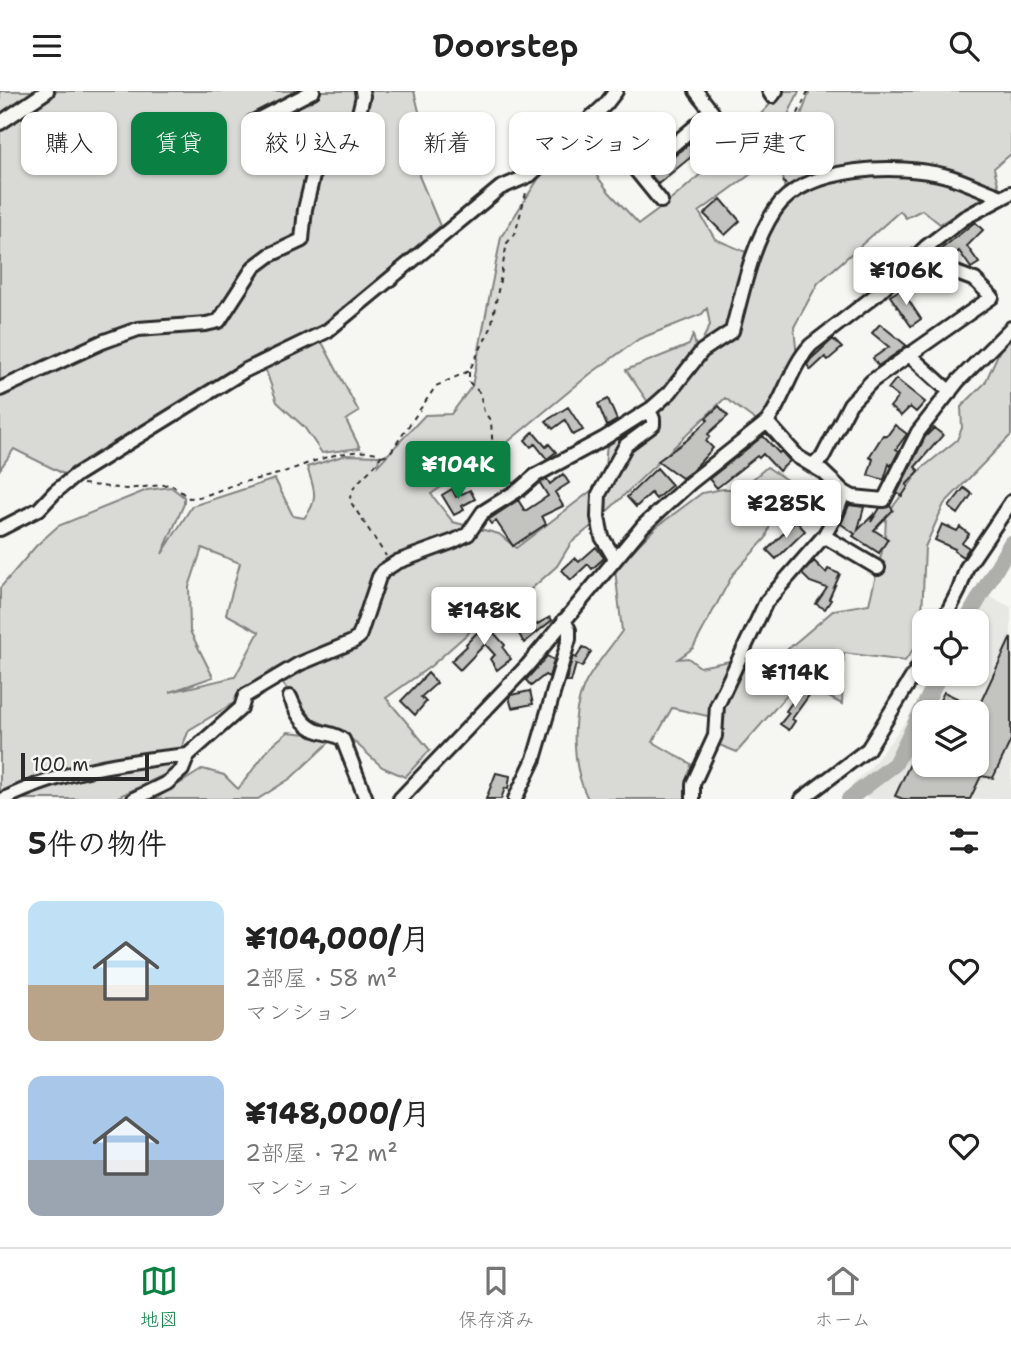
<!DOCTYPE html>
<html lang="ja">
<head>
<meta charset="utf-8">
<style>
  :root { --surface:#fff; --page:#f6f6f6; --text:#222; --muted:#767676; --line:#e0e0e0; --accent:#0b8043 }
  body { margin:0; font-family:"Shantell Sans","Klee One",sans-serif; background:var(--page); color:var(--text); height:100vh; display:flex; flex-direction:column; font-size:26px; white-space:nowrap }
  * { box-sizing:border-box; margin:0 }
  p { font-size:23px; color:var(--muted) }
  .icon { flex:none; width:38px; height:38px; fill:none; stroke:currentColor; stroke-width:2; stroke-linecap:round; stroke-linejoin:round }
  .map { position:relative; height:708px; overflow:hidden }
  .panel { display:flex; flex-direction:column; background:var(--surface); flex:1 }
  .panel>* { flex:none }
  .guide { position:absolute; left:21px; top:21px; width:970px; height:63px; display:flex; gap:14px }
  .tools { position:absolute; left:912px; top:518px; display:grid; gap:14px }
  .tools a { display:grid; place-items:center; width:77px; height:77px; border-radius:14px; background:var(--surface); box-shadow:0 2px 5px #0004; font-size:35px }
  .scale { position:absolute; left:21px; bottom:18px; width:128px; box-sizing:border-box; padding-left:7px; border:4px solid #2b2b2b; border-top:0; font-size:19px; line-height:24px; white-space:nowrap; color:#2b2b2b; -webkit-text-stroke:5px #f6f6f2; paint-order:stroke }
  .price { position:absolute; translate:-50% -60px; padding:0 16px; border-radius:7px; background:#fff; color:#222; font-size:23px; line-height:46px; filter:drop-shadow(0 2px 4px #0008) }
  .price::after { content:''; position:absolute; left:50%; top:42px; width:21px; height:16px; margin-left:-10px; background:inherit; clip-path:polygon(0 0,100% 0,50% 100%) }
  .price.selected { background:var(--accent); color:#fff }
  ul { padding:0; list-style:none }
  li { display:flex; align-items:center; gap:21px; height:175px; padding:0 28px }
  li span { display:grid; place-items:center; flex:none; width:196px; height:140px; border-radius:14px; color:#555 }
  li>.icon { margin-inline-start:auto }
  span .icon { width:84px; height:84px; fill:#fffc; stroke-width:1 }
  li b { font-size:30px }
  h2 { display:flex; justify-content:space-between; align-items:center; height:84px; padding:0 28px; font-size:30px }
  .chip { padding:0 24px; border-radius:14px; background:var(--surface); box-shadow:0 2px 5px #0004; font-size:24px; line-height:63px }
  .chip.selected { background:var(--accent); color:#fff }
  header { display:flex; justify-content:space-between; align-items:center; height:91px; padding:0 28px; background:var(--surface); font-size:32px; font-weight:600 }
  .tab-bar { display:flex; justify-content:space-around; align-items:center; height:98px; border-top:2px solid var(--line); background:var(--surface); font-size:19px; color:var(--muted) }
  .tab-bar a { display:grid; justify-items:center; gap:4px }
  .tab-bar .selected { color:var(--accent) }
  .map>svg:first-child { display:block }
</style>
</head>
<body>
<header><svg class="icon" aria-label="menu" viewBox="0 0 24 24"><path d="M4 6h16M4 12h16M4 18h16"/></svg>Doorstep<svg class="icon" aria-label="search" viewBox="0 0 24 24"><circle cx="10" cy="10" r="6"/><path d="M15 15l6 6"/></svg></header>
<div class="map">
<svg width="1011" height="708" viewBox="0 0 1011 708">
  <rect width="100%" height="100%" fill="#f6f6f2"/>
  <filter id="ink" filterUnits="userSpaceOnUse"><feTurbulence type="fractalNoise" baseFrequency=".0143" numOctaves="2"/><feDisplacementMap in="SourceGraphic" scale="14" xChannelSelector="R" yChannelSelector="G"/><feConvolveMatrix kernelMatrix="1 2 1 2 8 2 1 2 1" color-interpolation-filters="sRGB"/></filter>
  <g filter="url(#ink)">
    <path fill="#e7e7e3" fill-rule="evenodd" d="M974,498L1011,516V708H872L862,704L852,694L871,676L907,629L938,583H976V530H960ZM924,621H976V674H924Z"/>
    <path fill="#d9d9d5" stroke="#828280" stroke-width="2" fill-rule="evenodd" d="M0,0H414L427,53L419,85L440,135L336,225L316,240L359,321L346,329L360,357L322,362L304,336L277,311L260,263L68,385L14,358L0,378Z
      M782,0H799L766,72L699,121L715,148L748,162L785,103L782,75L810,0H1011V63L994,77L999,97L940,133L922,119L906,127L900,120L818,192L794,236L797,267L774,314L758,331L725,307L595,432L571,452L557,475L522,506L501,513L431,575L386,607L430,659L405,686L382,676L346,643L313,628L277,586L189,639L172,680L114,708H0V497L36,455L58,435L147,399L171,396L184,406V413L162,463L192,415L275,388L293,425L304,427C320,409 314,397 307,376L346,364L379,365L378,374L425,324L451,323L472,295L501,146L539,87L573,53L609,101L639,133C691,97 740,47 782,0ZM707,217L710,234L697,260L693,244L689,254L626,279L652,317L607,351L604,390L516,457L499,443L453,431L431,403L509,350L590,283L639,248L702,223ZM202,457L240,472L226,523L259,541L235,586L170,601L213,586L190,540L189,496Z
      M1011,244V344L944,413L925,456L921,547L905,570L844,562L842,613L799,590L737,661L717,653L712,626L672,617L653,651L691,673L688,708H588C572,677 570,627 584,595C592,577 611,556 622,540L615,478L655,437L702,402L723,398H741L767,376L791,392L809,410L797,420L776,414L766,447L733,483L693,557L678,568L688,567L700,576L749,566L775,569L834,519L869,513L885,448L886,425L921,378L957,349L962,337L961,316L985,292L1003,252Z
      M288,641L335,646L291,687L258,708H155L203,678L224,684L238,698L271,655Z"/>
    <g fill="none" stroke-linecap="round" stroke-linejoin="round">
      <path stroke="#7a7a78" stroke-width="2.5" d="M177,660L195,649
        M104,670L160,661"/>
      <path stroke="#aeaeab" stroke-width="16" d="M966,530L1011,452
        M849,708L895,673L940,583"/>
    </g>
    <path fill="#c3c3c0" stroke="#2b2b2b" stroke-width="2" d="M716,31L724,41L699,63L697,61L658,93L651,84Z
      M721,108L740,130L725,144L704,123Z
      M975,131L983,139L967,155L979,172L971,177L959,160L949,169L940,159Z
      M928,171L939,184L921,199L912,189L927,175L926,173Z
      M901,198L921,228L911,235L890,205Z
      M880,233L907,255L878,275L873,267L889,256L872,242Z
      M833,248L842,257L828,269L825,266L811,279L807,274L811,268Z
      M896,288L925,311L916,321L910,316L901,325L890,316L898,306L888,298Z
      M608,308L617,329L607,335L598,313Z
      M719,315L728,325L708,343L710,345L706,350L713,357L692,380L682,387L658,370L687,349L708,329L706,327Z
      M568,316L583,339L573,344L565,329L553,338L546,330Z
      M895,334L907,343L896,358L899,360L891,375L889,373L884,389L868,384L873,368L869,366L883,344L887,345Z
      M934,337L943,344L915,376L919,380L906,394L908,396L902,405L897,402L925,346Z
      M533,341L546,356L549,353L556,361L547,368L535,353L531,356L525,349Z
      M763,345L779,362L781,360L790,370L779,380L763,363L759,367L757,365L717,397L709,388Z
      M657,377L672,394L656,408L651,402L636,416L627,406Z
      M563,383L569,392L555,401L563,415L542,425L546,433L513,455L496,430L491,433L488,429L518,409L525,420L548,405L540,392L547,388L550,393Z
      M964,397L972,403L958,423L949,416Z
      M452,398L456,406L470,399L475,408L462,415L464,419L454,424L442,404Z
      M849,414L864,416L858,439L873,424L871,431L880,417L890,415L893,419L874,439L888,448L879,462L853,445L855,443L841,433Z
      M796,430L805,440L776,468L767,459Z
      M942,433L957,440L960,436L969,443L962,452L969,457L963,466L954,460L955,458L935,449Z
      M596,456L604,467L592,478L588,473L571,489L562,479L575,467L579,471Z
      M814,470L826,482L828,478L840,483L829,508L831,509L825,518L816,513L827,497L810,491L802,483Z
      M492,526L501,536L494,542L505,554L503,557L511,568L497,579L490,568L495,564L485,553L460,579L451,570L467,555L466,553Z
      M550,526L552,529L524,552L519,543Z
      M1011,546V649L993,687L981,685L970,708H903L895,705L924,643V674H976V621H934L944,601L978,617Z
      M583,556L591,561L582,576L576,573L571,591L566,590L573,565L576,567Z
      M547,565L554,569L549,586L545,584L531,595L526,589Z
      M428,582L437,592L421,606L426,611L415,624L401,610Z
      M802,597L810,603L792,628L795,630L789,639L780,633L789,622L786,620Z
      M530,600L533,613L512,617L509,606L511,604Z
      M496,682L510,685L508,698L505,697L501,708H486Z"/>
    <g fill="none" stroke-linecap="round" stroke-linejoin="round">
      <g stroke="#2b2b2b" stroke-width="18">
        <path id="minor" d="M769,0L772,5L776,0
          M592,25L661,110
          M253,31L313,0
          M0,32L47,0
          M639,83L712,21L696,0
          M908,263L950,301
          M0,298L102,251L138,238L206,233L219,230L254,176L270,164L302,149L305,118L313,85L329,62L356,35L363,5L362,0
          M767,331L798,366L823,381L844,401L853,406L884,409L918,341L958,290L1011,237
          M811,374L822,367L850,313L872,290L992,206L975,189L946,178L926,156
          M0,438L39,418L55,401L76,384L244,280L327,240L500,97L530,84L606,13L616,0
          M824,445L878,477
          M615,468L602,446L598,426L599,403L626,354L653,334V328L649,319
          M943,530L959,499L967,476L1011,411
          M290,606C296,620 301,632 315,639C325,643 335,642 343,649L366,708
          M4,708C60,680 126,670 188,664
          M134,708L167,692L182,679L188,664L241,617L245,605L299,573L352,551L359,546L379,486L383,480L397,471L454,450L468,443L483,421L520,398L536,384L603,348L652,317L670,301L702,260L732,240C743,200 751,155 775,119C805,74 900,72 947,85C965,90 984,100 1002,106
          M400,708L527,575L643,435L690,392L767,331C785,307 790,276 811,254L877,203L926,156L964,127L1011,102
          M515,708L534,668L569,548V539L564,529
          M693,708V693L715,645L717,615L766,511L824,445L835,426L844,401
          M802,708L868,658L924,567"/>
      </g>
      <path stroke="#2b2b2b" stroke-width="2" stroke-dasharray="5 5" stroke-linecap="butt" d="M786,94L774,77L808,0
        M469,281V291L480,302L484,321L491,330L493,361L513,392
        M382,365L390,362L436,295L469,280L491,237L507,152L515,143L527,98
        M83,393L126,398L171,393L189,407C205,407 220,398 236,393C250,389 264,387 278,383C312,372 341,356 378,362L381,365C374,381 349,392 350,410L386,465"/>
      <use href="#minor" stroke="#f6f6f2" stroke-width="12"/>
    </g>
  </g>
</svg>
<div class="tools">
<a><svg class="icon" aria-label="locate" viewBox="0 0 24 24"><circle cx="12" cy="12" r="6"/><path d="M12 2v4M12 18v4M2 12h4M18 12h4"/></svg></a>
<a><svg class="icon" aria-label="layers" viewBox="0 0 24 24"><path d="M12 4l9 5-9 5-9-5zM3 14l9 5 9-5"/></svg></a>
</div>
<div class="scale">100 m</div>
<b class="price" style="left:906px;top:216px">¥106K</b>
<b class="price selected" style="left:458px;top:410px">¥104K</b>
<b class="price" style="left:786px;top:449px">¥285K</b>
<b class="price" style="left:484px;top:556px">¥148K</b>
<b class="price" style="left:795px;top:618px">¥114K</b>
<div class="guide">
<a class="chip">購入</a>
<a class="chip selected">賃貸</a>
<a class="chip">絞り込み</a>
<a class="chip">新着</a>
<a class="chip">マンション</a>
<a class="chip">一戸建て</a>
</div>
</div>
<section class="panel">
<h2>5件の物件<svg class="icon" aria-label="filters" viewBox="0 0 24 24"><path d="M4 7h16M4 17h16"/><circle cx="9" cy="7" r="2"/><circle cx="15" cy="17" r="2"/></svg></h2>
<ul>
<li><span style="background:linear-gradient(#bfe0f5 60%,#b9a48a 0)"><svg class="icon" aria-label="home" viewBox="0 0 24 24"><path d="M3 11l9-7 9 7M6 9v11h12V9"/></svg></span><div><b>¥104,000/月</b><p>2部屋 · 58 m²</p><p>マンション</p></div><svg class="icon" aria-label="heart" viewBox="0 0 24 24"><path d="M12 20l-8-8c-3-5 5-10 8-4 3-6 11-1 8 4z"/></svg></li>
<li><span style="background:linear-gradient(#a9c7e8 60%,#9aa5b1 0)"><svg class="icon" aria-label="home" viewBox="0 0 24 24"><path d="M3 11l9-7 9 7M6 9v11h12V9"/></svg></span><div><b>¥148,000/月</b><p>2部屋 · 72 m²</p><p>マンション</p></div><svg class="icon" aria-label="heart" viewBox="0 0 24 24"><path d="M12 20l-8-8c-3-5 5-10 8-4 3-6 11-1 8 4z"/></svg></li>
</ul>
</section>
<nav class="tab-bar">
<a class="selected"><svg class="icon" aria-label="map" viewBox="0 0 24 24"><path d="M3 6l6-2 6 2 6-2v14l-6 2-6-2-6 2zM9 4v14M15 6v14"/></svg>地図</a>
<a><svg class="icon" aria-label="saved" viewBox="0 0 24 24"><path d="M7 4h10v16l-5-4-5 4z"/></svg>保存済み</a>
<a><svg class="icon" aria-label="home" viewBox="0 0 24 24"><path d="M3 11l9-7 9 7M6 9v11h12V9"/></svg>ホーム</a>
</nav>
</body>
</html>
